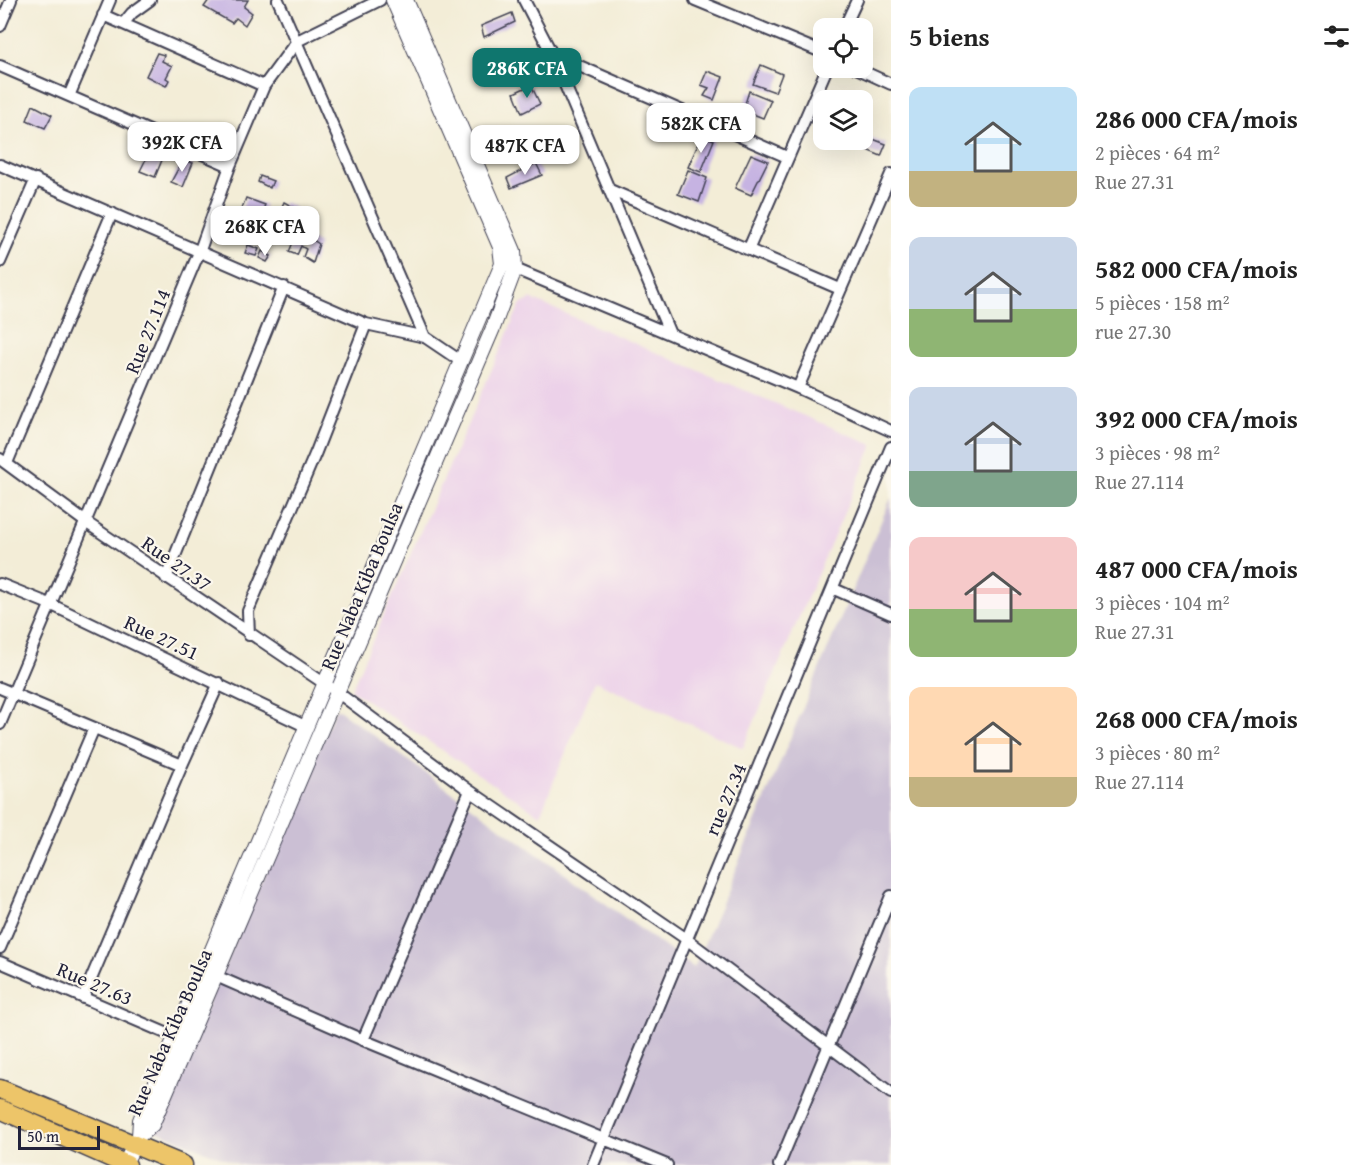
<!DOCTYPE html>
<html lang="fr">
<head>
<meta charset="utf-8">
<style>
  :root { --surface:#fff; --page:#f2f2f2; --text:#222; --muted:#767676; --accent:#0f766e }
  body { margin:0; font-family:"Gentium Book Plus",serif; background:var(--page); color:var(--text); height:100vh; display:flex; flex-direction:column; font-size:22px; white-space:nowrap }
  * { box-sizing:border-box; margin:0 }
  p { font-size:20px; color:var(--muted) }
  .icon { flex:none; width:33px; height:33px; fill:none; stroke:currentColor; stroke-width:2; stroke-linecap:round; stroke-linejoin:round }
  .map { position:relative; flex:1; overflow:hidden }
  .sheet { display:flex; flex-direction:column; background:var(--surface); width:480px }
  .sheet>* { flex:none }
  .controls { position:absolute; left:813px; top:18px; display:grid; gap:12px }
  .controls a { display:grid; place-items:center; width:60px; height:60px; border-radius:12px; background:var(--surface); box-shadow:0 6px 24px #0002; font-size:30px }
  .scale { position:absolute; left:18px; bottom:15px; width:82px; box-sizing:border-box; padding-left:6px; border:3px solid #22223b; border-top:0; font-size:16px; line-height:21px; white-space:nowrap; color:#22223b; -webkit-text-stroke:4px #fbf7ec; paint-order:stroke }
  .price { position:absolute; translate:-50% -51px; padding:0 14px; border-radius:12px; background:#fff; color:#222; font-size:20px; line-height:39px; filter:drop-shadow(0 2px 3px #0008) }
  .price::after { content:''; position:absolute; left:50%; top:36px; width:18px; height:14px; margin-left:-9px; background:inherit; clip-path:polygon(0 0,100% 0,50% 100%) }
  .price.active { background:var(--accent); color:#fff }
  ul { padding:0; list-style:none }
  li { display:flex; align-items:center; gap:18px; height:150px; padding:0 18px }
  li span { display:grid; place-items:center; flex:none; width:168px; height:120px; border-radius:12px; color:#555 }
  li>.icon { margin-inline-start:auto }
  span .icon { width:72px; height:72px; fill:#fffc; stroke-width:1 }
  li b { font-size:26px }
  h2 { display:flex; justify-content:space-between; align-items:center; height:72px; padding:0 18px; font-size:26px }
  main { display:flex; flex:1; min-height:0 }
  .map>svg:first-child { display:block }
</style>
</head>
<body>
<main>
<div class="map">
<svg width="891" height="1165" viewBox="0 0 891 1165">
  <rect width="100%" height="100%" fill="#fbf7ec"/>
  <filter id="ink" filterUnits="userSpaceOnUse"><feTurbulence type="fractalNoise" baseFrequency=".0167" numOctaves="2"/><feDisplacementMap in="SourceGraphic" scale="12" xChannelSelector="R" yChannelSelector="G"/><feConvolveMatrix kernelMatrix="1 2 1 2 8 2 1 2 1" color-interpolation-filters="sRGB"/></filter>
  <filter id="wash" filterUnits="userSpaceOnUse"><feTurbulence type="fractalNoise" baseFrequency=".008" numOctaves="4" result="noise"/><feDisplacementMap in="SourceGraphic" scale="24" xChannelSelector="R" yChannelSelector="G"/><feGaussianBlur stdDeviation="1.35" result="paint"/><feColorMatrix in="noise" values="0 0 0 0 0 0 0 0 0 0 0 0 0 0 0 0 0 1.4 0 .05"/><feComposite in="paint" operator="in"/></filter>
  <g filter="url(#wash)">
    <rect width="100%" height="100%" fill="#f3edd7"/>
    <path fill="#ecd1e9" d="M531,299L873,445L743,748L595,681L540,815L351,690L520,305Z"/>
    <path fill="#cbbfd4" d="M891,498V1165H240L154,1130L336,708L694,968Z"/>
    <g id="blocks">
      <path fill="#c6b3e2" d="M209,0H248L244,7L252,13L245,25L236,18L232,23L204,7Z
        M512,13L515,22L484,37L481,26Z
        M157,53L164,55L162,61L172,66L166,78L169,80L166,86L146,76Z
        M761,65L782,74L775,92L753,84Z
        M707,71L723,77L714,100L704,96L709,88L701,85Z
        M531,85L540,104L522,113L514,93Z
        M749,91L771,100L763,118L743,110Z
        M33,105L52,115L45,128L27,120Z
        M702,135L714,140L701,172L688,167Z
        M862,135L886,144L881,156L850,143L852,140H862Z
        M149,153L162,160L155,177L140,171Z
        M751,154L768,161L751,195L735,188Z
        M183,160L193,163L183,187L171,182Z
        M536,163L542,175L511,188L507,178Z
        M688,170L707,178L699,202L678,194Z
        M260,176L273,181L270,188L258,182Z
        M246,198L265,205L254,231L236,223Z
        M284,202L295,208L291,217L280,211Z
        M274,227L282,231L279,241L268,238Z
        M296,235L310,238L319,244L313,263L303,257L306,249L301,246L297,255L289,252Z
        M248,245L259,249L256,256L245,253Z
        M262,251L271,256L267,262L259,258Z"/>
    </g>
  </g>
  <g filter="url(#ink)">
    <use href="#blocks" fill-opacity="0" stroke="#414052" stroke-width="1.5"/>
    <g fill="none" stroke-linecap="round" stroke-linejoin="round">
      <g stroke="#414052" stroke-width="14">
        <path id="minor" d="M278,0L425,337
          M524,0L552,54L670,334
          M695,0L824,53
          M103,15L264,86
          M123,24L132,13L150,0
          M0,26L11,0
          M844,28L857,0
          M552,54L787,157
          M0,66L230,166
          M856,68L891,84
          M69,96L110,0
          M0,165L366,324L425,337L462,362
          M610,190L840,289
          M749,248L827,68
          M0,262L36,179
          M508,266L798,388L891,431
          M798,388L891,174
          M0,459L87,523L337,692L470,791L685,938L891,1093
          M7,463L112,213
          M166,578L284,287
          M0,584L52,605L307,727
          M834,589L891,614
          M249,635L248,611L316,452L366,324
          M0,688L182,765
          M0,724L200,250L230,166L264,86L297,41L380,0
          M0,948L94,728
          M0,962L175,1037
          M216,976L363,1040L667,1165
          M83,998L182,765L219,683
          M363,1040L470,791
          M593,1165L891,447
          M779,1165L891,896"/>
      </g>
      <g stroke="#414052" stroke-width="16">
        <path id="tertiary" d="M139,1136L140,1120L502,264L500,247L393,0
          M124,1165L139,1136L152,1125L493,328L515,269L514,251L406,0"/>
      </g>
      <g stroke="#414052" stroke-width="21">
        <path id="primary" d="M0,1089L183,1165
          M0,1109L127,1165"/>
      </g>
      <use href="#minor" stroke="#fff" stroke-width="10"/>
      <use href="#tertiary" stroke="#fff" stroke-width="14"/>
      <use href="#primary" stroke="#edc569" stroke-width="18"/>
    </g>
  </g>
  <g text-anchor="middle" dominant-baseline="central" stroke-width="4.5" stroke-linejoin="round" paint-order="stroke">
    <g font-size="20" fill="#22223b" stroke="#fbf7ec">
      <text transform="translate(147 331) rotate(-68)">Rue 27.114</text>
      <text transform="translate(177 563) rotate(35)">Rue 27.37</text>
      <text transform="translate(361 586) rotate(-67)">Rue Naba Kiba Boulsa</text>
      <text transform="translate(162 637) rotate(25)">Rue 27.51</text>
      <text transform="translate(725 799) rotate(-67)">rue 27.34</text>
      <text transform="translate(95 983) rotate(23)">Rue 27.63</text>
      <text transform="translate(169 1032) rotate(-66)">Rue Naba Kiba Boulsa</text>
    </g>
  </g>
</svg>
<div class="controls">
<a><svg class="icon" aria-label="locate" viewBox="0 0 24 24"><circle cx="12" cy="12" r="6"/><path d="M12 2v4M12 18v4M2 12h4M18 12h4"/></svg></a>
<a><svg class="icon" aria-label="layers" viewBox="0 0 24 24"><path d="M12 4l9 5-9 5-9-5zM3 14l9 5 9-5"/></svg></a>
</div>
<div class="scale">50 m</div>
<b class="price active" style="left:527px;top:99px">286K CFA</b>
<b class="price" style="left:701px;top:154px">582K CFA</b>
<b class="price" style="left:182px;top:173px">392K CFA</b>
<b class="price" style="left:525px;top:176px">487K CFA</b>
<b class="price" style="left:265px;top:257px">268K CFA</b>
</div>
<section class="sheet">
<h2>5 biens<svg class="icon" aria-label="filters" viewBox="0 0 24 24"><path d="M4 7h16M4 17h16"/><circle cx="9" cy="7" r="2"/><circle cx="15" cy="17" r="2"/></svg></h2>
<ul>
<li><span style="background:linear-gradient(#bfe0f5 70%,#c2b280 0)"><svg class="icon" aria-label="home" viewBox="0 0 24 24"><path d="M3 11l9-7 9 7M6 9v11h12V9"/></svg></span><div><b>286 000 CFA/mois</b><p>2 pièces · 64 m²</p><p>Rue 27.31</p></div></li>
<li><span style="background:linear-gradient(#c9d6e8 60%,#8fb573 0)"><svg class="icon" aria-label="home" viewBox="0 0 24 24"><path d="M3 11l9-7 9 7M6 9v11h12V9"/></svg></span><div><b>582 000 CFA/mois</b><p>5 pièces · 158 m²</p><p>rue 27.30</p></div></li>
<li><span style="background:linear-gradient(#c9d6e8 70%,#7fa58c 0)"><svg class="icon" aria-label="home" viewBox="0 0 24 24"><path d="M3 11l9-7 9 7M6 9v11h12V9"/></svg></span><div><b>392 000 CFA/mois</b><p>3 pièces · 98 m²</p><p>Rue 27.114</p></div></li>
<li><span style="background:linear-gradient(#f6c9c9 60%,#8fb573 0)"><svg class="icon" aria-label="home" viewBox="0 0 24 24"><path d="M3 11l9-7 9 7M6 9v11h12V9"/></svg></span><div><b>487 000 CFA/mois</b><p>3 pièces · 104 m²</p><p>Rue 27.31</p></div></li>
<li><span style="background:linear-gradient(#ffd9b3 75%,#c2b280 0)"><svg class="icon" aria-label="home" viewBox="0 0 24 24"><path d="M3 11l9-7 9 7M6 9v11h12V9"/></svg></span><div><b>268 000 CFA/mois</b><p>3 pièces · 80 m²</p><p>Rue 27.114</p></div></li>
</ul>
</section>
</main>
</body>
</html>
